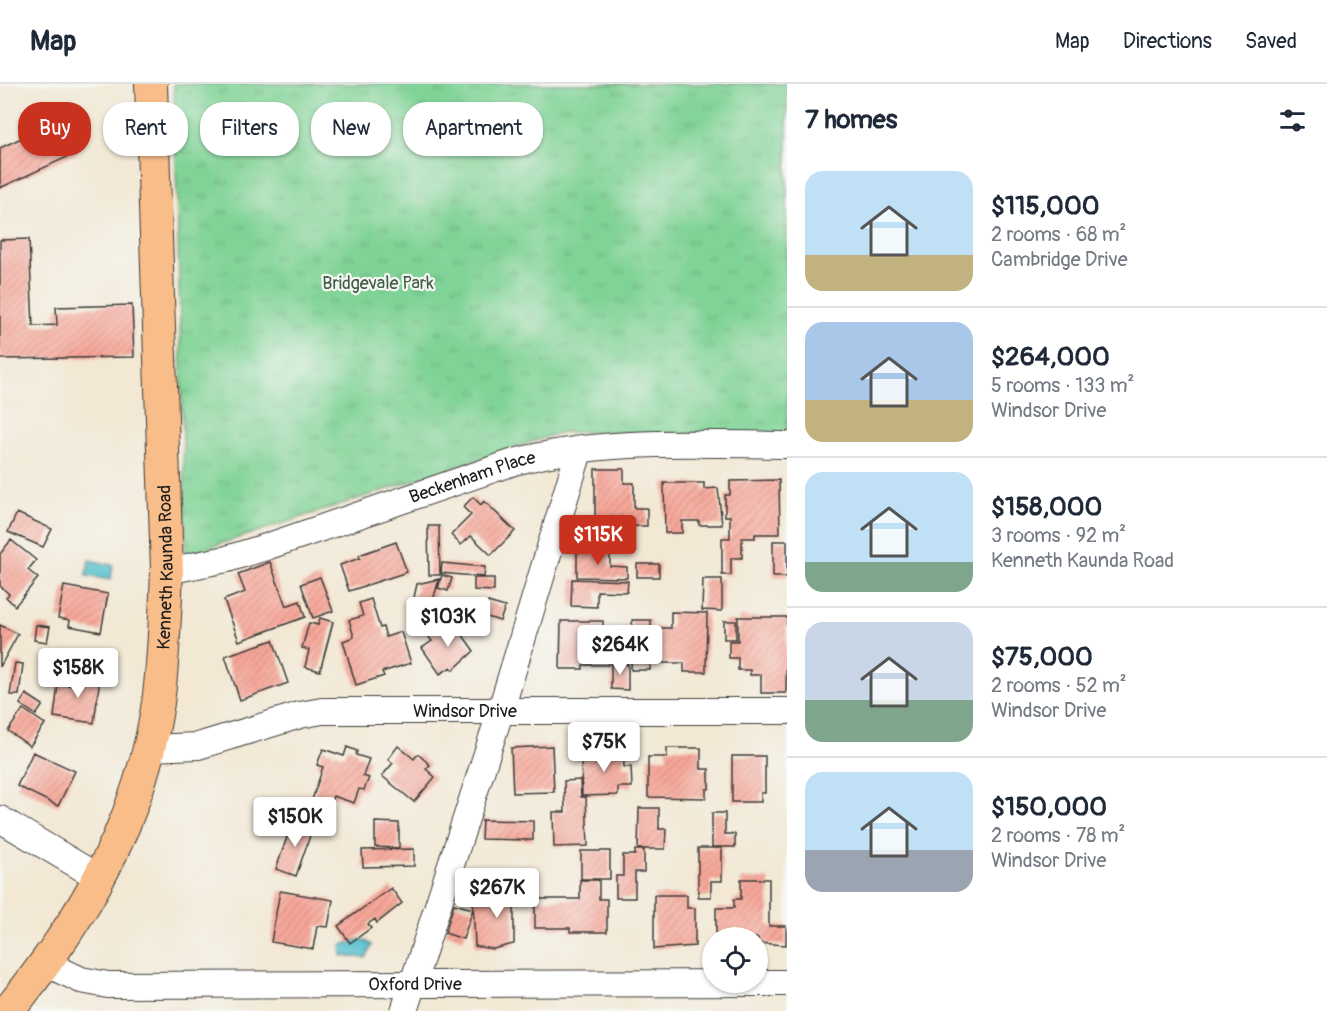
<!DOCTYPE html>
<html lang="en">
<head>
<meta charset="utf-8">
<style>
  :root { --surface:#fff; --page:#f6f6f7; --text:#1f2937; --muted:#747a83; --line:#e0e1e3; --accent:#c8321e }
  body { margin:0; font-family:Pangolin,sans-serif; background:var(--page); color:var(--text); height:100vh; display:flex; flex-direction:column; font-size:22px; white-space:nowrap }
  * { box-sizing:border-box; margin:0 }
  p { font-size:20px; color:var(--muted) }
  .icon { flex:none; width:33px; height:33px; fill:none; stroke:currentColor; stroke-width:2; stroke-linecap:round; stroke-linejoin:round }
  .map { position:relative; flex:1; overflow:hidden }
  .drawer { display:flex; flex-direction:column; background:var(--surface); width:540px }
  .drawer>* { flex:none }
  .hud { position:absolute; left:18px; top:18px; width:570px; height:54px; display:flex; gap:12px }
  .tools { position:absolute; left:702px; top:843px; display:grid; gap:12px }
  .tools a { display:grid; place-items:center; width:66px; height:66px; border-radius:50%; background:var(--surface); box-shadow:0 2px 4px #0004; font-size:30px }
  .price { position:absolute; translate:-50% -51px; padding:0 14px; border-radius:6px; background:#fff; color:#222; font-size:20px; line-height:39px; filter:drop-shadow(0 2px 3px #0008) }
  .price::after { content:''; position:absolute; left:50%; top:36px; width:18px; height:14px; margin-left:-9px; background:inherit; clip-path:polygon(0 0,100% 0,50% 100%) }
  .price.on { background:var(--accent); color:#fff }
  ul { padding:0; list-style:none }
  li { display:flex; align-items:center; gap:18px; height:150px; padding:0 18px }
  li+li { border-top:2px solid var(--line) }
  li span { display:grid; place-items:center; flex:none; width:168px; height:120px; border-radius:18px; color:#555 }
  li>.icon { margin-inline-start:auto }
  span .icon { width:72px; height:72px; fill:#fffc; stroke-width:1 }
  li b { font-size:26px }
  h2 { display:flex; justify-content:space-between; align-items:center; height:72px; padding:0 18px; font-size:26px }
  .tag { padding:0 21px; border-radius:24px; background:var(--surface); box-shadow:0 2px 4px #0004; font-size:21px; line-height:54px }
  .tag.on { background:var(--accent); color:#fff }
  header { display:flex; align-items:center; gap:36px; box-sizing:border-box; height:84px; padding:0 30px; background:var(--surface); border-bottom:2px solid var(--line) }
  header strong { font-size:28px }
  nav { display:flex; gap:33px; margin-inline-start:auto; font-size:21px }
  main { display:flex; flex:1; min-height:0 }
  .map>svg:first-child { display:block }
</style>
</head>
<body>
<header>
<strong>Map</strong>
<nav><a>Map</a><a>Directions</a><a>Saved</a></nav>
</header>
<main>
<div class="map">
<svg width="787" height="927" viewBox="0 0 787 927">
  <defs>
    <pattern id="park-tufts" width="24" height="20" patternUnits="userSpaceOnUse" patternTransform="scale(1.5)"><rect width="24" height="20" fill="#80d396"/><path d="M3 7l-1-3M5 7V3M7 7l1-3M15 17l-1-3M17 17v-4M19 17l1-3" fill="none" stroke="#6eb581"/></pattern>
    <pattern id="building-hatch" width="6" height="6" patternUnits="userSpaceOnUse" patternTransform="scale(1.5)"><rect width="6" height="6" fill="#f7a799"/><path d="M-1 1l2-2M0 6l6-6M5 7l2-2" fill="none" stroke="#d38f83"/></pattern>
  </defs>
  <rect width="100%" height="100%" fill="#f6f6f2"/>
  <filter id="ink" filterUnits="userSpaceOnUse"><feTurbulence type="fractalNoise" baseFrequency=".0167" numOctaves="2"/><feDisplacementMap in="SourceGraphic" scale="12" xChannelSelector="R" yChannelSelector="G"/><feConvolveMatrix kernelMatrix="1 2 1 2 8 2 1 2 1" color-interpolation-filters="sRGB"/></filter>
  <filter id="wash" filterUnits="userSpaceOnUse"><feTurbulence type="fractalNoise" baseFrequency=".008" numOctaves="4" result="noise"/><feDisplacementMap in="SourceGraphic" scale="24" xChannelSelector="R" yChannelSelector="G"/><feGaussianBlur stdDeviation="1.35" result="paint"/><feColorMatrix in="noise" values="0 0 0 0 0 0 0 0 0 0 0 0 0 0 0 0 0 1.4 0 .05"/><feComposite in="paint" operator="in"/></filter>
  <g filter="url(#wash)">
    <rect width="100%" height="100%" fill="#f2e8d4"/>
    <path fill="url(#park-tufts)" stroke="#4e7859" stroke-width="1.5" d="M174,0H787V351L562,348L186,471Z"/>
    <path fill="#54c0ce" stroke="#386e75" stroke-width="1.5" d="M89,476L113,481L111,496L86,492Z
      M362,855L372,861L366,874L342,872L341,861Z"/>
    <g id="blocks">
      <path fill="url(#building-hatch)" d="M60,36L76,69L0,104V64Z
        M29,155L33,242L57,241L56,223L132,221L134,273L0,275V156Z
        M595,385H624V399H634V424H647V442H595Z
        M779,396L780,450H755V454H742V474H731V491H722V454H730V432H725V411H730V397Z
        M664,399H704V405L718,404L722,441H699V437H682V449H665Z
        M473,413L481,421L484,417L515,447L491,471L471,452L461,461L451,451L471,431L463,423Z
        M17,429L52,445L43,463L8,448Z
        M428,442H439L440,491H429Z
        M11,456L36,476L28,486L38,494L15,522L6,513L9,510L0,502V470Z
        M773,457H787V493H773Z
        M396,458L407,488L349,507L340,481L360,474L359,471Z
        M577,468L610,469V482L627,483V494L577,493Z
        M270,478L286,522L300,517L305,533L239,557L224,516L245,508L238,490Z
        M442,479L485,483L484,493L441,489Z
        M637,480H659V493H637Z
        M442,491L452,494L448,507L438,504Z
        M320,493L333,527L313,534L301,500Z
        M474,494H494V507L474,506Z
        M439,495L431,524L413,518L417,500Z
        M572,495L628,497L627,508L597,507V523L571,522Z
        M703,495H722V527L702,526Z
        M64,502L108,510L101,548L69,542L70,536L58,534Z
        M371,515L380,544L383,543L386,553L401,548L411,579L382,588L384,592L356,601L343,557L354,553L349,536L363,532L359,519Z
        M488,518L505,523L500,537L484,532Z
        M671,528L707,529L706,588H684V579H652L653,544H671Z
        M738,533H787L786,609H761V591H750V586H738V574H729V557H738Z
        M320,534L333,538L320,587L305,583L309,566L302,564L309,539L318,541Z
        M452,536L474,567L453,586L451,583L440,590L422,564L432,557L428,552Z
        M632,536H651L650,586H631Z
        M561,537H603V553H608V581H583V585H560Z
        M724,537H736V555H724Z
        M0,541L18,550L0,583Z
        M36,541L50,543L47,558L34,556Z
        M273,556L288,599L240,616L225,572Z
        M15,579L23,580L19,611H10Z
        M611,579L628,580V606L611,605Z
        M75,590L100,594L94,639L54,633L58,600L74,602Z
        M26,610L43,621L36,631L20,620Z
        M23,625L45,640L30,662L8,647Z
        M398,662L414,675L418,670L430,681L426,685L435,693L414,718L382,692L393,679L388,675Z
        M552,662L554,708L513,709L511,664Z
        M347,663L357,667L356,671L369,675L363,692L369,694L364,706L359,705L354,719L333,712L330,721L312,716L323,683L317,681L323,665L344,672Z
        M667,664H701V685H709V705H706V714L648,713V673H667Z
        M623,667L624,683H631L632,703H618V711L582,712L581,668Z
        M33,668L75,687L58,722L17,702Z
        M732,672H765V709H761V718H732Z
        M580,696L581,713H586L588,762L554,763L553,728H565L564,697Z
        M639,724H659V745H666L665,765H638Z
        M712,729H725V750H735V763H712Z
        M293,736L313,743L296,792L276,785Z
        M482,736L533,737V756L481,755Z
        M375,738L399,739V764L375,763Z
        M698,764H722V797H711V813H698Z
        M414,765V782L363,783L362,766Z
        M635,766H644V788H635V814H616V792H623V771H635Z
        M581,767H610V795H581Z
        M741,795H769V842H786V861L758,859V854H716V824H734V815H741Z
        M580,796H599V815H607V848H570V844H535V815H580Z
        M514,801H528V818H514V860L493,865L475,862L473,813H514Z
        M391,804L402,819L377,839L375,835L368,840L371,844L350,859L338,842Z
        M280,807L333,816L328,843L317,842L313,865L271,858Z
        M654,811H687V824H695V862L654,865Z
        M454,820L473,825L463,855L445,849Z"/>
    </g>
  </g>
  <g filter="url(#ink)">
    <use href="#blocks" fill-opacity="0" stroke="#3c3b38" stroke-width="1.5"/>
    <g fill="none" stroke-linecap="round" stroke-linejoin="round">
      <g stroke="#3c3b38" stroke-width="28">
        <g id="minor">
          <path id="s1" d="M167,487L227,475L266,463L514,378C603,354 696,360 787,361"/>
          <path id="s2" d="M149,664L198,662L300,631L322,627H787"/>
          <path d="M0,735L101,795"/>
          <path id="s3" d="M47,880L81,896L108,901L787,899"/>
          <path d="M404,927L500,629L580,364"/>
        </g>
      </g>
      <g stroke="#3c3b38" stroke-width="34">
        <g id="major">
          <path id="s4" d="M8,927C83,836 140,738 158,619C164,575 165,531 167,487L151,0"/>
        </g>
      </g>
      <use href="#minor" stroke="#fff" stroke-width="26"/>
      <use href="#major" stroke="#f8bd89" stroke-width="32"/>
    </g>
  </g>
  <g text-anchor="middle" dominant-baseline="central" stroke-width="4.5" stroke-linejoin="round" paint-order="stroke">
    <g font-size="18" fill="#3f5c47" stroke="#f6f6f2">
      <text x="378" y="199">Bridgevale Park</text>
    </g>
    <g font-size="18" fill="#1c1c1c" stroke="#f6f6f2">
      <text stroke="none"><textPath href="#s1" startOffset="320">Beckenham Place</textPath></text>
      <text stroke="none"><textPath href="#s4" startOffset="483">Kenneth Kaunda Road</textPath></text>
      <text stroke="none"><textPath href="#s2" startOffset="321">Windsor Drive</textPath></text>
      <text stroke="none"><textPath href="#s3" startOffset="372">Oxford Drive</textPath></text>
    </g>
  </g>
</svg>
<div class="tools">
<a><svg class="icon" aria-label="locate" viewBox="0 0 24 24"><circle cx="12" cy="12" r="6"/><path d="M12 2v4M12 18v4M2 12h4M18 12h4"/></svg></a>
</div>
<b class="price on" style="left:598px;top:482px">$115K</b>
<b class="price" style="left:448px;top:564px">$103K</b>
<b class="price" style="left:620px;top:592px">$264K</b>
<b class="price" style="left:78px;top:615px">$158K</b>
<b class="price" style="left:604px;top:689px">$75K</b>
<b class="price" style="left:295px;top:764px">$150K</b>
<b class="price" style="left:497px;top:835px">$267K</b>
<div class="hud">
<a class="tag on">Buy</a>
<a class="tag">Rent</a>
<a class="tag">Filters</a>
<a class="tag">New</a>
<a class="tag">Apartment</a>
</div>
</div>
<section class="drawer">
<h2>7 homes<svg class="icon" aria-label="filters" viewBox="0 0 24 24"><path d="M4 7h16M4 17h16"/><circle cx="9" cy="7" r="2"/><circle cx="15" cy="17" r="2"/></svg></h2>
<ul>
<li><span style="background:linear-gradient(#bfe0f5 70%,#c2b280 0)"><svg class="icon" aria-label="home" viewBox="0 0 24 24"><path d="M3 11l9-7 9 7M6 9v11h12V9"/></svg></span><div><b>$115,000</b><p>2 rooms · 68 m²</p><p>Cambridge Drive</p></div></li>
<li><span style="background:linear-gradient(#a9c7e8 65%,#c2b280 0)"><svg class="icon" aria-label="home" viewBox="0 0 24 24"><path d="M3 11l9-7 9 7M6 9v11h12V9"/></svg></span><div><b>$264,000</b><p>5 rooms · 133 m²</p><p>Windsor Drive</p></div></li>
<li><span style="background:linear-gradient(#bfe0f5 75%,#7fa58c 0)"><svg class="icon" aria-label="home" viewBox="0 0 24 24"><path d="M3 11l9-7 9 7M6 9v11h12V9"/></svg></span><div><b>$158,000</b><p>3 rooms · 92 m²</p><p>Kenneth Kaunda Road</p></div></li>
<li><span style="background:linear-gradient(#c9d6e8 65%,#7fa58c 0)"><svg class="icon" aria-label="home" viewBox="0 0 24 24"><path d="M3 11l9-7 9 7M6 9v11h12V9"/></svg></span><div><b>$75,000</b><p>2 rooms · 52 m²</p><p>Windsor Drive</p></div></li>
<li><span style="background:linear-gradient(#bfe0f5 65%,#9aa5b1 0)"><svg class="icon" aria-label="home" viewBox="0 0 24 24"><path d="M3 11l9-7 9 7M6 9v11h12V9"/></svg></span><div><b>$150,000</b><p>2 rooms · 78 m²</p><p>Windsor Drive</p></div></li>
</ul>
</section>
</main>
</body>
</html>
